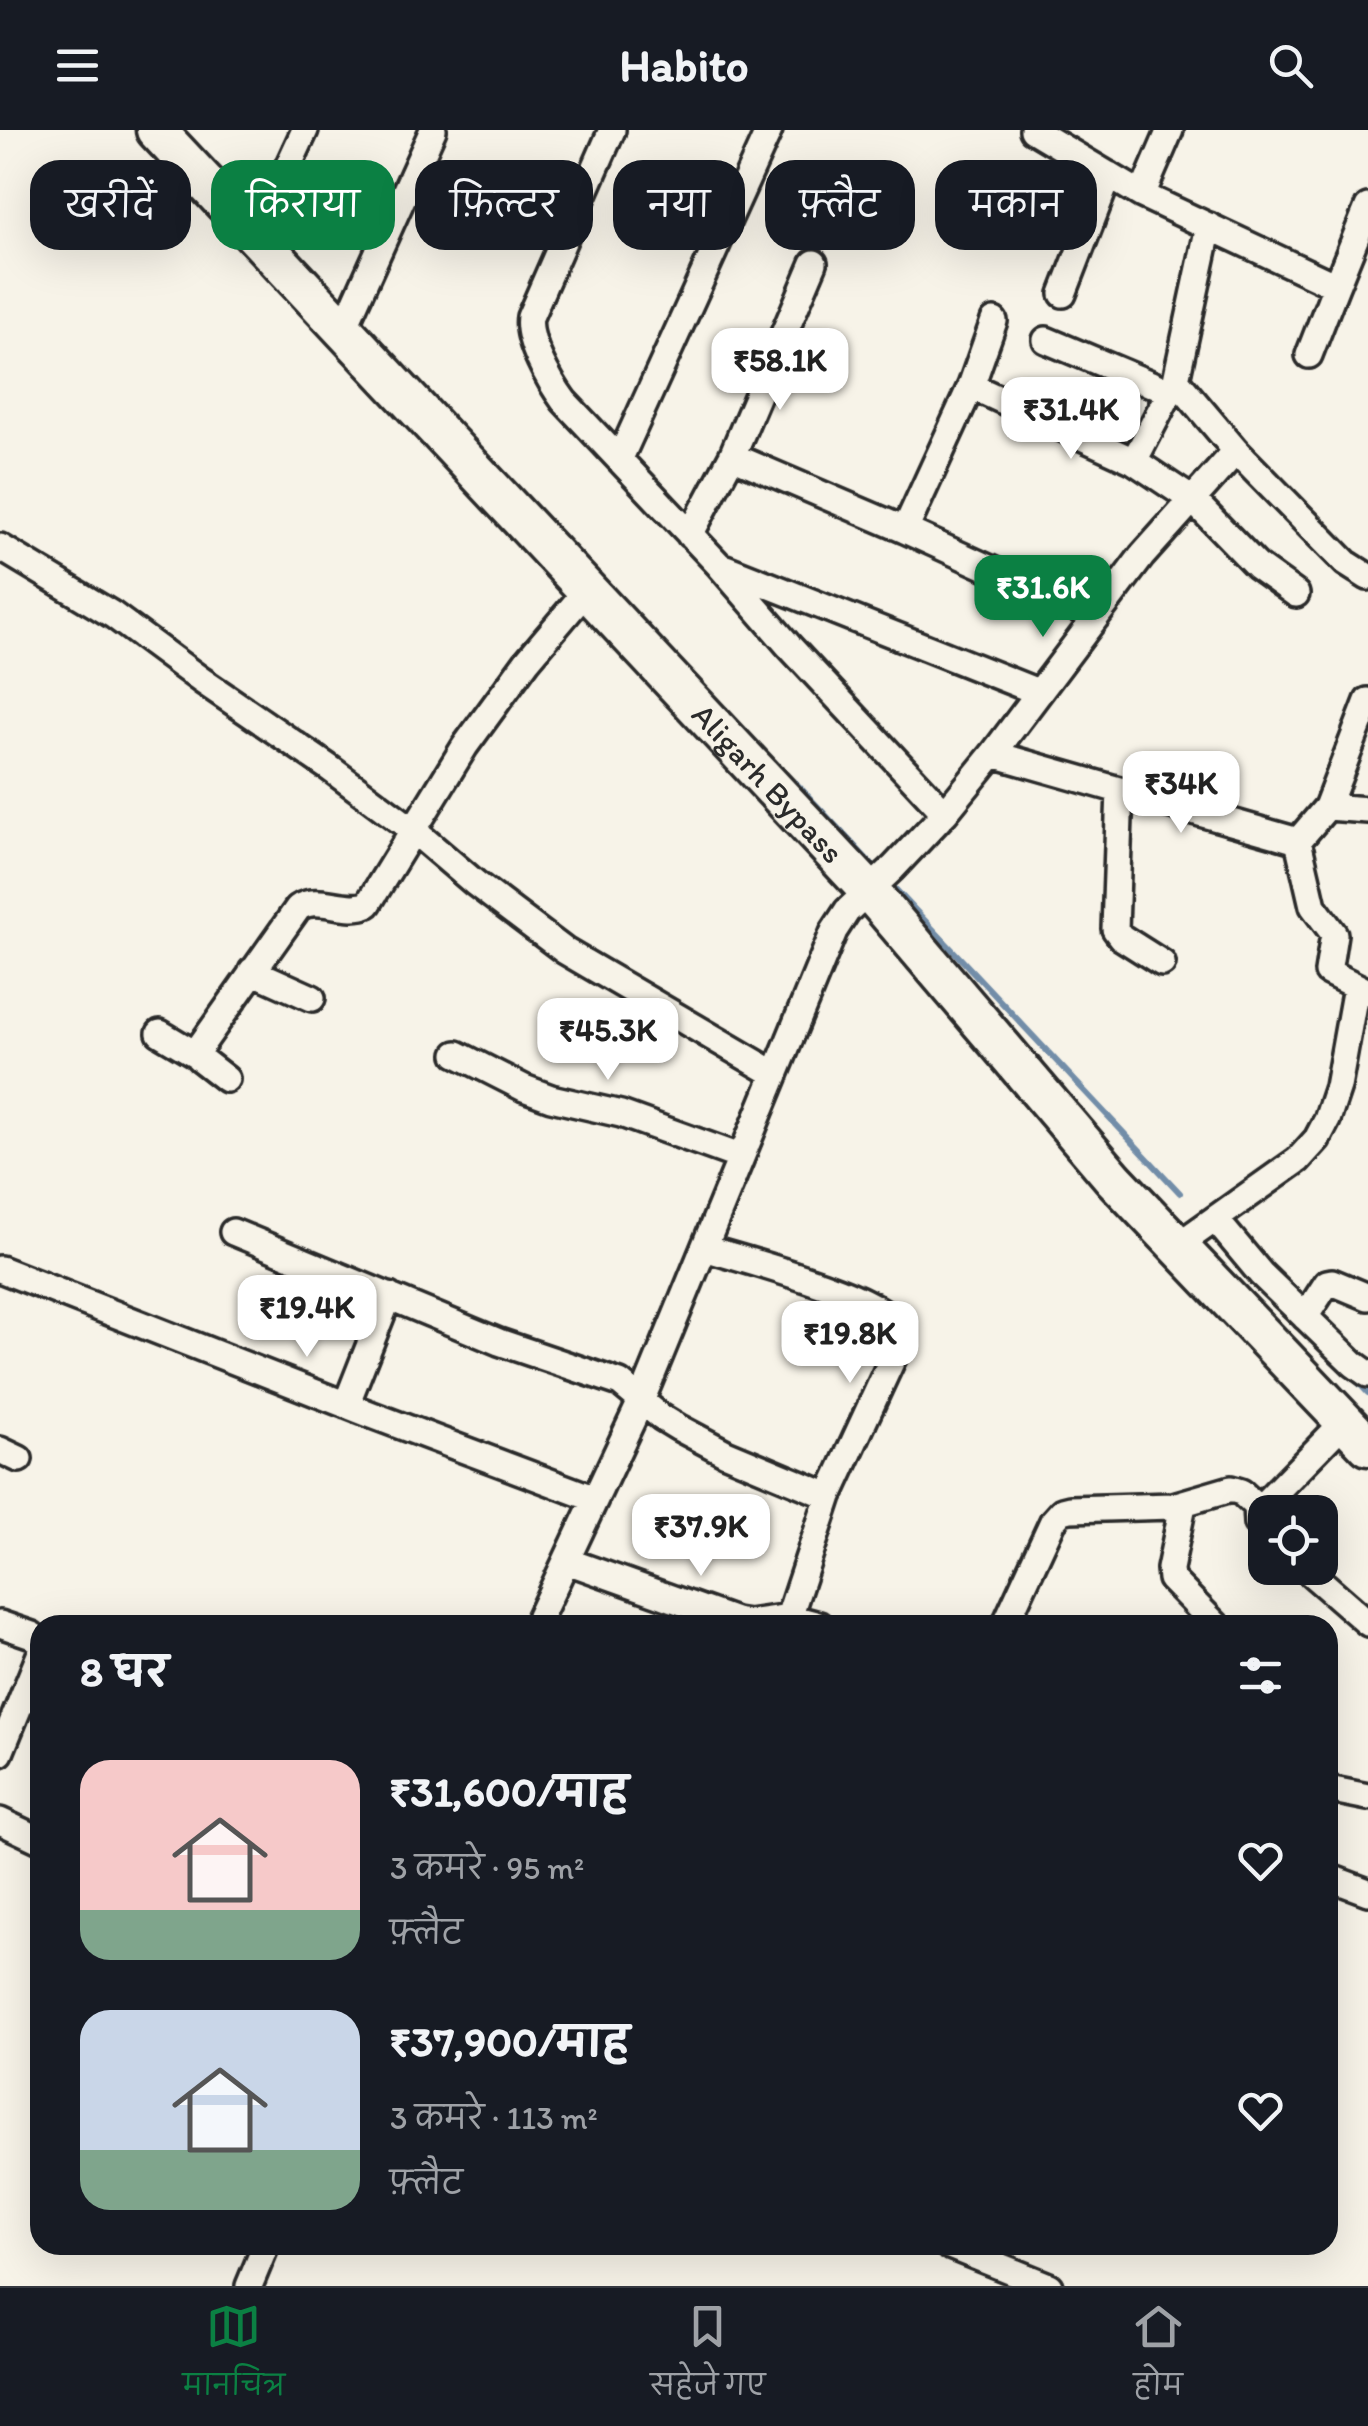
<!DOCTYPE html>
<html lang="hi">
<head>
<meta charset="utf-8">
<style>
  :root { --surface:#171b24; --page:#20242c; --text:#f1f3f6; --muted:#9ea1a6; --line:#363941; --accent:#0b8043 }
  body { margin:0; font-family:Itim,"Playpen Sans Deva",sans-serif; background:var(--page); color:var(--text); height:100vh; display:flex; flex-direction:column; font-size:38px; white-space:nowrap }
  * { box-sizing:border-box; margin:0 }
  p { font-size:32px; color:var(--muted) }
  .icon { flex:none; width:55px; height:55px; fill:none; stroke:currentColor; stroke-width:2; stroke-linecap:round; stroke-linejoin:round }
  .map { position:relative; flex:1; overflow:hidden }
  .details { position:absolute; left:30px; top:1485px; width:1308px; height:640px; display:flex; flex-direction:column; background:var(--surface); border-radius:30px; box-shadow:0 10px 40px #0002 }
  .details>* { flex:none }
  .banner { position:absolute; left:30px; top:30px; width:1310px; height:90px; display:flex; gap:20px }
  .controls { position:absolute; left:1248px; top:1365px; display:grid; gap:20px }
  .controls a { display:grid; place-items:center; width:90px; height:90px; border-radius:20px; background:var(--surface); box-shadow:0 10px 40px #0002; font-size:50px }
  .price { position:absolute; translate:-50% -85px; padding:0 22px; border-radius:20px; background:#fff; color:#222; font-size:32px; line-height:65px; filter:drop-shadow(0 2px 5px #0008) }
  .price::after { content:''; position:absolute; left:50%; top:60px; width:30px; height:22px; margin-left:-15px; background:inherit; clip-path:polygon(0 0,100% 0,50% 100%) }
  .price.selected { background:var(--accent); color:#fff }
  ul { padding:0; list-style:none }
  li { display:flex; align-items:center; gap:30px; height:250px; padding:0 50px }
  li span { display:grid; place-items:center; flex:none; width:280px; height:200px; border-radius:30px; color:#555 }
  li>.icon { margin-inline-start:auto }
  span .icon { width:120px; height:120px; fill:#fffc; stroke-width:1 }
  li b { font-size:42px }
  h2 { display:flex; justify-content:space-between; align-items:center; height:120px; padding:0 50px; font-size:42px }
  .chip { padding:0 35px; border-radius:30px; background:var(--surface); box-shadow:0 10px 40px #0002; font-size:35px; line-height:90px }
  .chip.selected { background:var(--accent); color:#fff }
  header { display:flex; justify-content:space-between; align-items:center; height:130px; padding:0 50px; background:var(--surface); font-size:45px; font-weight:800 }
  .tab-bar { display:flex; justify-content:space-around; align-items:center; height:140px; border-top:2px solid var(--line); background:var(--surface); font-size:28px; color:var(--muted) }
  .tab-bar a { display:grid; justify-items:center; gap:5px }
  .tab-bar .selected { color:var(--accent) }
  .map>svg:first-child { display:block }
</style>
</head>
<body>
<header><svg class="icon" aria-label="menu" viewBox="0 0 24 24"><path d="M4 6h16M4 12h16M4 18h16"/></svg>Habito<svg class="icon" aria-label="search" viewBox="0 0 24 24"><circle cx="10" cy="10" r="6"/><path d="M15 15l6 6"/></svg></header>
<div class="map">
<svg width="1368" height="2156" viewBox="0 0 1368 2156">
  <rect width="100%" height="100%" fill="#f7f3e8"/>
  <filter id="ink" filterUnits="userSpaceOnUse"><feTurbulence type="fractalNoise" baseFrequency=".01" numOctaves="2"/><feDisplacementMap in="SourceGraphic" scale="20" xChannelSelector="R" yChannelSelector="G"/><feConvolveMatrix kernelMatrix="1 2 1 2 8 2 1 2 1" color-interpolation-filters="sRGB"/></filter>
  <g filter="url(#ink)">
    <g fill="none" stroke-linecap="round" stroke-linejoin="round">
      <path stroke="#728da8" stroke-width="6" d="M795,652L878,741
        M887,750L1180,1063
        M1352,1246L1368,1263"/>
      <g stroke="#2b2b2b" stroke-width="32">
        <path id="minor" d="M612,0L530,187C526,210 550,252 564,271L719,435L789,516L945,683
          M1033,0L1142,65L1336,156L1368,77
          M1142,65L1170,0
          M1209,96L1176,250L1236,321L1346,433L1368,447
          M256,106L305,0
          M1063,164L1109,45
          M343,200L433,0
          M1046,210L1170,262
          M1309,225L1336,156
          M971,256L1134,331L1194,371L1257,436L1296,464
          M732,326L905,400L1096,487
          M620,328L769,0
          M1134,331L1176,250
          M905,400L971,256L994,191
          M690,405L732,326L814,133
          M0,417L113,485L201,550L328,637L414,701L475,753L565,821L775,944
          M726,438L1038,562
          M993,624L1298,711L1327,677L1368,680
          M1120,660L1115,799L1121,807L1162,833
          M1327,677L1368,571
          M1298,711L1313,776L1334,804L1328,842L1368,862
          M252,841L312,868
          M160,903L197,925
          M457,924L524,958L551,968L621,984L740,1027
          M226,949L199,928L197,921L298,778C318,764 346,784 368,774L465,616L527,531L587,460
          M1215,1089L1261,1144L1354,1234L1368,1244
          M233,1102L499,1212L620,1253L661,1287L679,1298L726,1323L829,1366
          M1177,1116L1298,1030L1317,1009L1327,990L1338,957L1356,857
          M704,1118C741,1129 879,1165 895,1194C900,1201 899,1209 898,1217L829,1366L789,1487
          M0,1139L372,1285L595,1369
          M1305,1187L1327,1153L1332,1152L1368,1167
          M346,1275L389,1166
          M0,1320L19,1329
          M1183,1375L1170,1439L1171,1449L1216,1495
          M1256,1376L1257,1393L1265,1401
          M567,1431L735,1491L748,1493L789,1487L819,1495
          M1305,1438L1368,1493
          M0,1494L32,1505L40,1511
          M536,1495L642,1269L834,801L847,781L893,738L945,683L993,624L1142,426L1236,321
          M1005,1495L1053,1391L1062,1381L1070,1379L1173,1376L1231,1359L1241,1362L1256,1376L1263,1375L1345,1291
          M0,1623L40,1525
          M1328,1659L1368,1667
          M0,1691L40,1710
          M1328,1747L1368,1762
          M947,2115L1049,2156
          M249,2156L266,2115"/>
      </g>
      <g stroke="#2b2b2b" stroke-width="45">
        <g id="highway">
          <path id="s1" d="M156,0L870,762L1114,1049L1368,1316"/>
        </g>
      </g>
      <use href="#minor" stroke="#f7f3e8" stroke-width="25"/>
      <use href="#highway" stroke="#f7f3e8" stroke-width="38"/>
    </g>
  </g>
  <g text-anchor="middle" dominant-baseline="central" stroke-width="8" stroke-linejoin="round" paint-order="stroke">
    <g font-size="32" fill="#2b2b2b" stroke="#f7f3e8">
      <text stroke="none"><textPath href="#s1" startOffset="895">Aligarh Bypass</textPath></text>
    </g>
  </g>
</svg>
<div class="controls">
<a><svg class="icon" aria-label="locate" viewBox="0 0 24 24"><circle cx="12" cy="12" r="6"/><path d="M12 2v4M12 18v4M2 12h4M18 12h4"/></svg></a>
</div>
<b class="price" style="left:780px;top:283px">₹58.1K</b>
<b class="price" style="left:1071px;top:332px">₹31.4K</b>
<b class="price selected" style="left:1043px;top:510px">₹31.6K</b>
<b class="price" style="left:1181px;top:706px">₹34K</b>
<b class="price" style="left:608px;top:953px">₹45.3K</b>
<b class="price" style="left:307px;top:1230px">₹19.4K</b>
<b class="price" style="left:850px;top:1256px">₹19.8K</b>
<b class="price" style="left:701px;top:1449px">₹37.9K</b>
<div class="banner">
<a class="chip">खरीदें</a>
<a class="chip selected">किराया</a>
<a class="chip">फ़िल्टर</a>
<a class="chip">नया</a>
<a class="chip">फ़्लैट</a>
<a class="chip">मकान</a>
</div>
<section class="details">
<h2>8 घर<svg class="icon" aria-label="filters" viewBox="0 0 24 24"><path d="M4 7h16M4 17h16"/><circle cx="9" cy="7" r="2"/><circle cx="15" cy="17" r="2"/></svg></h2>
<ul>
<li><span style="background:linear-gradient(#f6c9c9 75%,#7fa58c 0)"><svg class="icon" aria-label="home" viewBox="0 0 24 24"><path d="M3 11l9-7 9 7M6 9v11h12V9"/></svg></span><div><b>₹31,600/माह</b><p>3 कमरे · 95 m²</p><p>फ़्लैट</p></div><svg class="icon" aria-label="heart" viewBox="0 0 24 24"><path d="M12 20l-8-8c-3-5 5-10 8-4 3-6 11-1 8 4z"/></svg></li>
<li><span style="background:linear-gradient(#c9d6e8 70%,#7fa58c 0)"><svg class="icon" aria-label="home" viewBox="0 0 24 24"><path d="M3 11l9-7 9 7M6 9v11h12V9"/></svg></span><div><b>₹37,900/माह</b><p>3 कमरे · 113 m²</p><p>फ़्लैट</p></div><svg class="icon" aria-label="heart" viewBox="0 0 24 24"><path d="M12 20l-8-8c-3-5 5-10 8-4 3-6 11-1 8 4z"/></svg></li>
</ul>
</section>
</div>
<nav class="tab-bar">
<a class="selected"><svg class="icon" aria-label="map" viewBox="0 0 24 24"><path d="M3 6l6-2 6 2 6-2v14l-6 2-6-2-6 2zM9 4v14M15 6v14"/></svg>मानचित्र</a>
<a><svg class="icon" aria-label="saved" viewBox="0 0 24 24"><path d="M7 4h10v16l-5-4-5 4z"/></svg>सहेजे गए</a>
<a><svg class="icon" aria-label="home" viewBox="0 0 24 24"><path d="M3 11l9-7 9 7M6 9v11h12V9"/></svg>होम</a>
</nav>
</body>
</html>
